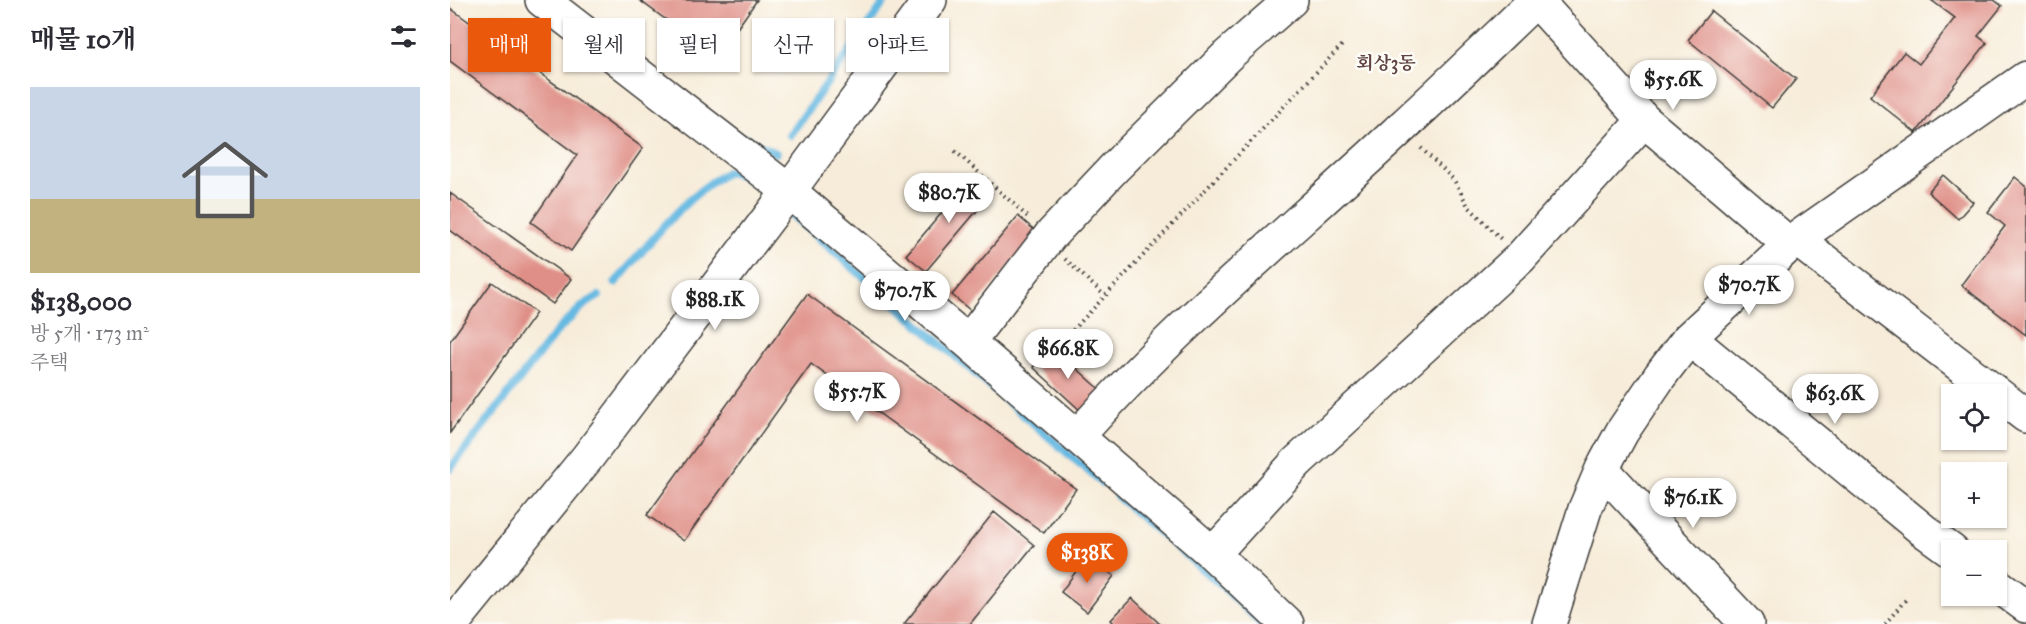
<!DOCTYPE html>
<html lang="ko">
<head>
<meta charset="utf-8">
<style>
  :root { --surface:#fff; --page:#f2f2f3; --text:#2b2b33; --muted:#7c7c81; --line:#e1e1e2; --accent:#ea580c }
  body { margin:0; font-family:"IM FELL Great Primer","Noto Serif KR",serif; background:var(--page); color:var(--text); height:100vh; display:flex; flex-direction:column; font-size:22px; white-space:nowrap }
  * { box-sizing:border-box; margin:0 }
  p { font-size:20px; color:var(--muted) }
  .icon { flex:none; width:33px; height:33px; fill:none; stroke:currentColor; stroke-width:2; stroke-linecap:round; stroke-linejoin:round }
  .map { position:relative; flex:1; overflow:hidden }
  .panel { display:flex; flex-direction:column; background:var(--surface); width:450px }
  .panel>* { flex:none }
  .top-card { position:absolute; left:18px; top:18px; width:570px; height:54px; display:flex; gap:12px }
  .buttons { position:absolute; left:1491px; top:384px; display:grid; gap:12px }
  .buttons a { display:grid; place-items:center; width:66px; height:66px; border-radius:0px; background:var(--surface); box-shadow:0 2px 4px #0004; font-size:30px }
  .price { position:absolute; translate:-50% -51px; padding:0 14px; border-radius:21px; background:#fff; color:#222; font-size:20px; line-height:39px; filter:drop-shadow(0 2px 3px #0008) }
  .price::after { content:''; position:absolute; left:50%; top:36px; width:18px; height:14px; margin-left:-9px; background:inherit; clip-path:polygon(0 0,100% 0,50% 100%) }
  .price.active { background:var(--accent); color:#fff }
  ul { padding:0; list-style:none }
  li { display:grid; align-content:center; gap:12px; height:318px; padding:0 30px }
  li+li { border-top:2px solid var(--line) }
  li span { display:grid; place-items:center; height:186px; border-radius:0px; color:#555 }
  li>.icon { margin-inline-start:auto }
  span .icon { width:108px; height:108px; fill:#fffc; stroke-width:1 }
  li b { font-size:26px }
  h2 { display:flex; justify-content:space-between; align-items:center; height:72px; padding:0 30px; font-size:26px }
  .tag { padding:0 21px; border-radius:0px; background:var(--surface); box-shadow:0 2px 4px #0004; font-size:21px; line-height:54px }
  .tag.active { background:var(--accent); color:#fff }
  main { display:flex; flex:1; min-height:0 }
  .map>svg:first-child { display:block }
</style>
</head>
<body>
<main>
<section class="panel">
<h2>매물 10개<svg class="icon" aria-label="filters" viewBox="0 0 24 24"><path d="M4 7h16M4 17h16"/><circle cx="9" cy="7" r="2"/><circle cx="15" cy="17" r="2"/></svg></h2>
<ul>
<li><span style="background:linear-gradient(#c9d6e8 60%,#c2b280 0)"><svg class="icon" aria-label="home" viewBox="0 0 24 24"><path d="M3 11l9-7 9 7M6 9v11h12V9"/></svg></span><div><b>$138,000</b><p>방 5개 · 173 m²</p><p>주택</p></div></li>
</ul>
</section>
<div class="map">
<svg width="1576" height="624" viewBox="0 0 1576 624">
  <rect width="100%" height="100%" fill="#fdfcf7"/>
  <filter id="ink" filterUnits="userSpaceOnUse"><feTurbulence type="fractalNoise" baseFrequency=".0167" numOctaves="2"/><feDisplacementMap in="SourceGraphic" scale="12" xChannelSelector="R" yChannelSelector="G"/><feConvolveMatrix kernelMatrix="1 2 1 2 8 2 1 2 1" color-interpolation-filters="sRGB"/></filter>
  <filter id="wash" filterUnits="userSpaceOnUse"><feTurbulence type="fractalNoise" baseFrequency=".008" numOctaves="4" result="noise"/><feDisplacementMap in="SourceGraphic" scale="24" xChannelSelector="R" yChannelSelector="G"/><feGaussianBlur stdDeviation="1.35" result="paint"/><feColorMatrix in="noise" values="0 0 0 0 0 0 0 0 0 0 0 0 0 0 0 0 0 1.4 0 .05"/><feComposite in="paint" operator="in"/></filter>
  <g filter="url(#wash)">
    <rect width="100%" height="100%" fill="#f7ecd9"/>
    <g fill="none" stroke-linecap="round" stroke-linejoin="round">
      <path stroke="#66b9e2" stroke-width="8" d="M340,135L436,0
        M295,138L326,153
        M336,210L652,483
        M165,283C199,245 232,198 277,172L292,175L299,180
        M0,469L107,331L135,304L149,296
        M667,496L773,587L812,624"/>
    </g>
    <g id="blocks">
      <path fill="#df8f87" d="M189,0H307L267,57Z
        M1481,0H1544L1552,6L1528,36L1537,43L1466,133L1420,96L1454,52L1469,64L1505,18Z
        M0,8L193,148L121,251L81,222L127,155L0,61Z
        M1261,11L1346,79L1322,108L1238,40Z
        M1493,175L1523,202L1508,219L1478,192Z
        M523,176L542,193L476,271L456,255Z
        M1565,177L1576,186V335L1511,285L1555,226L1538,212Z
        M0,193L121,279L103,304L0,230Z
        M568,216L588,233L521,311L502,295Z
        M42,282L86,313L0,433V341Z
        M357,294L626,489L594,533L361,364L234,541L197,515Z
        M602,346L653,392L633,413L583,367Z
        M544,512L584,545L520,624H454Z
        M637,556L664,576L637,612L611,592Z
        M682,598L710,624H665L661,620Z"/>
    </g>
  </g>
  <g filter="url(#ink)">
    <use href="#blocks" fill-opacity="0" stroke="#3d3b38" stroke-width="1.5"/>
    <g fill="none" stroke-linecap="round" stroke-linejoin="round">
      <g stroke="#3d3b38" stroke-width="36">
        <path id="minor" d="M92,0L339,191L518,342L763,554L837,624
          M1086,0L1194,120L1339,244
          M1346,239L1576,416
          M1239,338L1473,530L1502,551
          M518,342L600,236L665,167L778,55L841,0
          M627,437C726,325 841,231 950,129C996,87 1041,43 1086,0
          M1152,469L1297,624
          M763,554L847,462L1070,258L1194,120
          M1546,584L1576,606
          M2,624L137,458L339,191L480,0
          M1099,624L1135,509L1152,469L1172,432L1210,376L1239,338L1346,239L1576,78"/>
      </g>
      <path stroke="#3d3b38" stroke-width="4" stroke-dasharray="1.5 4.5" stroke-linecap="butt" d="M971,148L1004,180L1018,206L1051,239
        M505,151L579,218
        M615,259L654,295
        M623,330L893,44
        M1435,624L1457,598"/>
      <use href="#minor" stroke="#fff" stroke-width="33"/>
    </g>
  </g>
  <g text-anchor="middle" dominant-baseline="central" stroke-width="5" stroke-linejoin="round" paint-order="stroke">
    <g font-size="18" font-weight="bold" fill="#604441" stroke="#fdfcf7">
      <text x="936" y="63">회상3동</text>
    </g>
  </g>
</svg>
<div class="buttons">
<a><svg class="icon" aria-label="locate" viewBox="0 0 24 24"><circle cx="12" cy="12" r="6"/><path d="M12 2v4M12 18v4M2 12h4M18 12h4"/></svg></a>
<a>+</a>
<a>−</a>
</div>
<b class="price" style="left:1223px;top:111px">$55.6K</b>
<b class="price" style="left:499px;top:224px">$80.7K</b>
<b class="price" style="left:1299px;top:316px">$70.7K</b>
<b class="price" style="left:455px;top:322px">$70.7K</b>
<b class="price" style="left:265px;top:331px">$88.1K</b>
<b class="price" style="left:618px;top:380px">$66.8K</b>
<b class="price" style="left:407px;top:423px">$55.7K</b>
<b class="price" style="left:1385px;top:425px">$63.6K</b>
<b class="price" style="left:1243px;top:529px">$76.1K</b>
<b class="price active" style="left:637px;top:584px">$138K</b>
<div class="top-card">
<a class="tag active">매매</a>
<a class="tag">월세</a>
<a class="tag">필터</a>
<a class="tag">신규</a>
<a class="tag">아파트</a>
</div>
</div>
</main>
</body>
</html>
